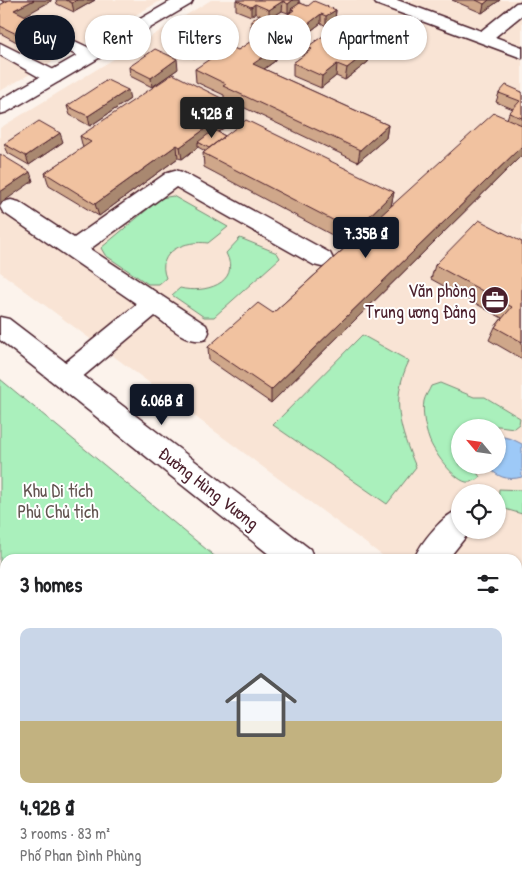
<!DOCTYPE html>
<html lang="en">
<head>
<meta charset="utf-8">
<style>
  :root { --surface:#fff; --page:#f6f6f6; --text:#202124; --muted:#757577; --accent:#111827 }
  body { margin:0; font-family:"Patrick Hand",sans-serif; background:var(--page); color:var(--text); height:100vh; display:flex; flex-direction:column; font-size:19px; white-space:nowrap }
  * { box-sizing:border-box; margin:0 }
  p { font-size:16px; color:var(--muted) }
  .icon { flex:none; width:28px; height:28px; fill:none; stroke:currentColor; stroke-width:2; stroke-linecap:round; stroke-linejoin:round }
  .map { position:relative; flex:1; overflow:hidden }
  .panel { position:absolute; left:0px; top:554px; width:522px; height:336px; display:flex; flex-direction:column; background:var(--surface); border-radius:15px 15px 0 0; box-shadow:0 1px 4px #0004 }
  .panel>* { flex:none }
  .top-card { position:absolute; left:15px; top:15px; width:492px; height:45px; display:flex; gap:10px }
  .needle { width:32px; rotate:299deg }
  .controls { position:absolute; left:451px; top:419px; display:grid; gap:10px }
  .controls a { display:grid; place-items:center; width:55px; height:55px; border-radius:50%; background:var(--surface); box-shadow:0 1px 4px #0004; font-size:25px }
  .price { position:absolute; translate:-50% -42px; padding:0 11px; border-radius:5px; background:var(--accent); color:#fff; font-size:16px; line-height:32px; filter:drop-shadow(0 1px 2px #0008) }
  .price::after { content:''; position:absolute; left:50%; top:30px; width:15px; height:11px; margin-left:-8px; background:inherit; clip-path:polygon(0 0,100% 0,50% 100%) }
  .price.current { background:#222; color:#fff }
  ul { padding:0; list-style:none }
  li { display:grid; align-content:center; gap:10px; height:265px; padding:0 20px }
  li span { display:grid; place-items:center; height:155px; border-radius:10px; color:#555 }
  li>.icon { margin-inline-start:auto }
  span .icon { width:90px; height:90px; fill:#fffc; stroke-width:1 }
  li b { font-size:21px }
  h2 { display:flex; justify-content:space-between; align-items:center; height:60px; padding:0 20px; font-size:21px }
  .tag { padding:0 18px; border-radius:22px; background:var(--surface); box-shadow:0 1px 4px #0004; font-size:18px; line-height:45px }
  .tag.current { background:var(--accent); color:#fff }
  .map>svg:first-child { display:block }
</style>
</head>
<body>
<div class="map">
<svg width="522" height="889" viewBox="0 0 522 889">
  <rect width="100%" height="100%" fill="#fcf3ec"/>
  <filter id="ink" filterUnits="userSpaceOnUse"><feTurbulence type="fractalNoise" baseFrequency=".02" numOctaves="2"/><feDisplacementMap in="SourceGraphic" scale="10" xChannelSelector="R" yChannelSelector="G"/><feConvolveMatrix kernelMatrix="1 2 1 2 8 2 1 2 1" color-interpolation-filters="sRGB"/></filter>
  <g filter="url(#ink)">
    <path fill="#f9e4d5" fill-rule="evenodd" d="M26,0H162L0,91V13Z
      M211,0H522V659L518,656V559H387L0,272V128ZM460,428H498V465H460ZM460,492H498V530H460Z"/>
    <path fill="#aaf0bc" stroke="#7a8874" d="M173,196L228,227L208,243C186,240 155,251 166,278L159,284H148L105,255L101,248L161,198Z
      M240,238L277,253L280,258L214,317H204L172,295L180,288C203,294 242,284 226,253Z
      M362,335L409,361C390,400 400,430 416,467L387,504L273,425Z
      M0,379L218,559H5V885H518V807L522,811V889H0Z
      M440,383L474,397H485L520,418L519,424L514,428L499,426L460,428V465H472L480,477C476,480 472,483 466,482C453,479 433,451 429,439C425,428 422,412 424,401C425,396 429,391 431,386Z
      M499,489L522,490V514L505,509L498,503Z"/>
    <path fill="#9dc9f7" stroke="#7c85a5" d="M504,437L512,439L522,444V477C507,481 496,477 487,465H498V438Z"/>
    <g fill="none" stroke-linecap="round" stroke-linejoin="round">
      <g stroke="#4a1f2b" stroke-width="3">
        <path id="minor" d="M374,0H397L481,31L516,3L522,2V15L495,37L522,47V58L376,4Z
          M49,29L96,51L99,55L96,59L90,60L84,59L43,38L40,34L43,30Z
          M0,43L60,73L62,77L60,81L53,83L46,81L0,55Z
          M175,170L182,172L330,253L333,259L330,265L322,267L314,265L176,187L90,249L206,325L209,332L206,339C187,345 170,326 155,316L74,384L65,387L56,384L52,377L56,370L137,304L3,212L0,207L3,202L11,200L19,202L74,238L168,172Z
          M460,509V530H471L448,559H414C421,542 443,515 460,509Z"/>
      </g>
      <g stroke="#4a1f2b" stroke-width="3">
        <path id="major" d="M173,0H193L191,4L7,112L0,114V100Z
          M0,317L9,319L310,549L314,559H275L0,340Z
          M518,712L522,713V749L518,747Z"/>
      </g>
      <use href="#minor" fill="#fff" fill-rule="evenodd"/>
      <use href="#major" fill="#fff" fill-rule="evenodd"/>
    </g>
    <path fill="#cfa78a" stroke="#4a1f2b" d="M0,0H51V1L24,15L44,25L47,35L26,47L0,33V5L5,2Z
      M56,0H95L74,12L57,4Z
      M236,0H299V3L308,6L336,10L335,19L326,26L321,23L308,33L295,28V30L293,31L297,45L282,56L276,53L275,54V61L264,69L388,125L386,138L358,162L224,98V95L196,82L195,69L238,50L258,37L251,33V21L274,23L287,21V15L291,12V11L288,13L282,11L269,19L255,13L251,16L236,10Z
      M452,0H500L482,13Z
      M230,26V36L194,58L171,46L170,36L192,28Z
      M330,36L373,47L370,50L368,62L345,80L336,76L321,88L293,76V63L307,53V47Z
      M129,67L178,69L152,87L130,76Z
      M522,92V155L271,403L209,360L208,347L273,313L349,244L204,167L203,153L205,151L198,147L182,159L178,158L99,216L49,186L45,173L83,148L80,136L237,106V118L218,132L225,136L394,192L391,206L507,119L509,113L513,109L496,102L499,93Z
      M130,99L90,126L70,115L67,106Z
      M63,142L29,165L8,153L4,144Z
      M522,242V359L489,340L495,327L502,318L431,279L435,265Z"/>
    <path fill="#a98870" stroke="#4a1f2b" d="M34,0H51V1L17,20L14,10Z
      M77,0H95L74,12L72,3Z
      M293,0H299V5L291,9V11L288,13V4Z
      M489,0H500L482,13L484,4Z
      M283,1L282,11L269,19V10Z
      M255,4V13L251,16V7Z
      M336,10L335,19L326,26V16Z
      M321,14V23L308,33V24Z
      M44,25L47,35L26,47L23,37Z
      M295,25V30L285,37V32Z
      M230,26V36L194,58V48Z
      M297,33V45L282,56L283,43Z
      M375,34L373,47L358,58L360,46Z
      M276,40L275,61L253,77V64L269,46Z
      M370,50L368,62L345,80L347,68Z
      M177,59L178,69L152,87L151,78Z
      M337,64L336,76L321,88L322,76Z
      M128,90L130,99L90,126L88,116Z
      M237,106V118L202,144L198,142V147L182,159L180,147Z
      M388,125L386,138L358,162L360,150Z
      M60,133L63,142L29,165L26,156Z
      M177,145L178,158L99,216L95,204Z
      M522,146V155L271,403V390Z
      M30,172L33,181L0,204V192Z
      M394,192L391,206L352,245L354,231Z"/>
    <path fill="#f1c2a0" stroke="#4a1f2b" d="M9,0H34L14,10L44,25L23,37L0,26V5Z
      M66,0H77L72,3Z
      M236,0H293L288,4L283,1L269,10L255,4L251,7Z
      M476,0H489L484,4Z
      M314,1L336,10L326,16L321,14L308,24L287,15L294,10L291,9L300,3L308,6Z
      M258,16L297,33L283,43L276,40L269,46L276,48L253,64L388,125L360,150L223,86L226,84L195,69L229,46L238,50L269,29L251,21Z
      M211,17L230,26L194,48L170,36L187,26L192,28Z
      M280,18L295,25L289,29L274,23Z
      M347,23L375,34L360,46L370,50L347,68L337,64L322,76L293,63L312,49L307,47L326,34L330,36Z
      M155,49L177,59L151,78L129,67Z
      M173,74L237,106L180,147L177,145L95,204L45,173L91,142L80,136Z
      M107,80L128,90L88,116L67,106Z
      M506,85L522,92V118L509,113L520,101L499,93Z
      M494,113L522,125V146L271,390L208,347L258,303L273,313Z
      M246,120L394,192L354,231L203,153Z
      M39,121L60,133L26,156L4,144Z
      M214,130L225,136L209,148L198,142Z
      M0,154L30,172L0,192Z
      M479,220L522,242V342L495,327L512,307L435,265Z"/>
  </g>
  <defs>
    <g id="office-disc" transform="scale(1.4375)"><circle r="9.5" fill="#4a1f2b" stroke="#fff"/><path d="M-6-3h4V-5.5h4V-3h4V5H-6ZM-1-4.5V-3h2v-1.5ZM-6 0V1H6V0Z" fill="#fff"/></g>
  </defs>
  <g fill-rule="evenodd">
    <use href="#office-disc" x="495" y="300"/>
  </g>
  <g text-anchor="middle" dominant-baseline="central" stroke-width="4" stroke-linejoin="round" paint-order="stroke">
    <g font-size="18" fill="#4a1f2b" stroke="#fff" text-anchor="end">
      <text x="476" y="290">Văn phòng<tspan x="476" dy="21">Trung ương Đảng</tspan></text>
    </g>
    <g font-size="18" fill="#4a1f2b" stroke="#fff">
      <text transform="translate(209 488) rotate(38)">Đường Hùng Vương</text>
    </g>
    <g font-size="18" fill="#62534f" stroke="#fff">
      <text x="58" y="490">Khu Di tích<tspan x="58" dy="21">Phủ Chủ tịch</tspan></text>
    </g>
  </g>
</svg>
<div class="controls">
<a><svg class="needle" viewBox="-14 -14 28 28"><path d="M0-13l5 13h-10z" fill="#e53935"/><path d="M0 13l5-13h-10z" fill="#757577"/></svg></a>
<a><svg class="icon" aria-label="locate" viewBox="0 0 24 24"><circle cx="12" cy="12" r="6"/><path d="M12 2v4M12 18v4M2 12h4M18 12h4"/></svg></a>
</div>
<b class="price current" style="left:212px;top:139px">4.92B ₫</b>
<b class="price" style="left:366px;top:259px">7.35B ₫</b>
<b class="price" style="left:162px;top:426px">6.06B ₫</b>
<div class="top-card">
<a class="tag current">Buy</a>
<a class="tag">Rent</a>
<a class="tag">Filters</a>
<a class="tag">New</a>
<a class="tag">Apartment</a>
</div>
<section class="panel">
<h2>3 homes<svg class="icon" aria-label="filters" viewBox="0 0 24 24"><path d="M4 7h16M4 17h16"/><circle cx="9" cy="7" r="2"/><circle cx="15" cy="17" r="2"/></svg></h2>
<ul>
<li><span style="background:linear-gradient(#c9d6e8 60%,#c2b280 0)"><svg class="icon" aria-label="home" viewBox="0 0 24 24"><path d="M3 11l9-7 9 7M6 9v11h12V9"/></svg></span><div><b>4.92B ₫</b><p>3 rooms · 83 m²</p><p>Phố Phan Đình Phùng</p></div></li>
</ul>
</section>
</div>
</body>
</html>
